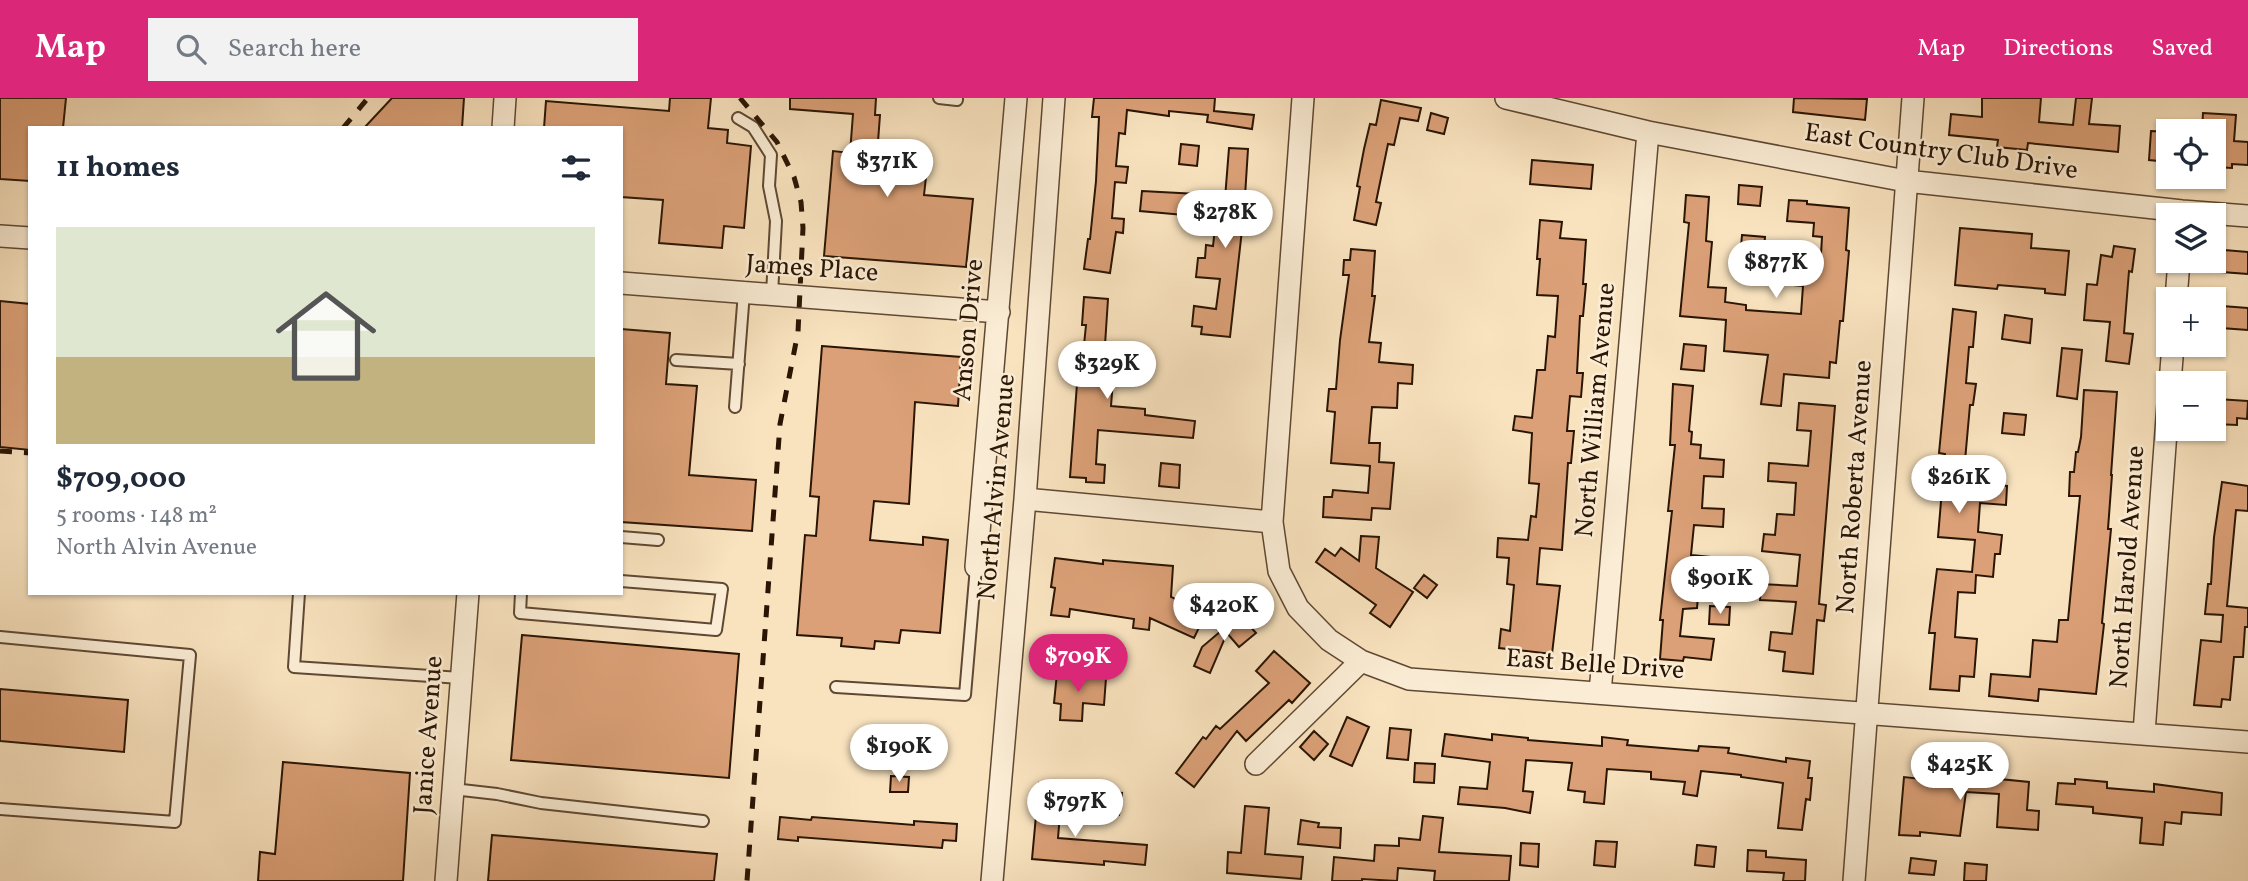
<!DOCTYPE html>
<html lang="en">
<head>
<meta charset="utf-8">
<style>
  :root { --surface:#fff; --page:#f2f2f3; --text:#1f2937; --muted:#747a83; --accent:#db2777 }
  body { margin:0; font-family:Vollkorn,serif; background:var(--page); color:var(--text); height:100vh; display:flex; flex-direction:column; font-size:26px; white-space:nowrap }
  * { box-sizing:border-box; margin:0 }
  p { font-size:23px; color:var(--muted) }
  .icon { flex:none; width:38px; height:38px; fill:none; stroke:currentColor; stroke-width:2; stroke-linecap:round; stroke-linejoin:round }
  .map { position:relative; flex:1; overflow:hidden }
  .drawer { position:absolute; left:28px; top:28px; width:595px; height:469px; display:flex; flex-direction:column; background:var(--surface); border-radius:0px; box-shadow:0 2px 5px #0004 }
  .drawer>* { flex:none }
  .controls { position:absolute; left:2156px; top:21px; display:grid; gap:14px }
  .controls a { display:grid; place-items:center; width:70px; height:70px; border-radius:0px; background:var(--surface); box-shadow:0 2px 5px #0004; font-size:35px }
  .price { position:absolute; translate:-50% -60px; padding:0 16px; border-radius:24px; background:#fff; color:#222; font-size:23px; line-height:46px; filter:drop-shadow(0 2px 4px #0008) }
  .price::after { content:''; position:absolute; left:50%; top:42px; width:21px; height:16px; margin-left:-10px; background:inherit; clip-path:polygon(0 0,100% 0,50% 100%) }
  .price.current { background:var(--accent); color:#fff }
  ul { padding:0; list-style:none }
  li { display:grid; align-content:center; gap:14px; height:371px; padding:0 28px }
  li span { display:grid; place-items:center; height:217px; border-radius:0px; color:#555 }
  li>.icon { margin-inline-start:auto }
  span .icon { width:126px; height:126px; fill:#fffc; stroke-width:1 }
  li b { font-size:30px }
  h2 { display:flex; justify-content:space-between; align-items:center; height:84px; padding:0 28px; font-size:30px }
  header { display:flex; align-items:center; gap:42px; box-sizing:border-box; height:98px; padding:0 35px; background:var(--accent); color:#fff }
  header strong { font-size:33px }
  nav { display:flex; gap:38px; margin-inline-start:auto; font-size:24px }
  .search { width:490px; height:63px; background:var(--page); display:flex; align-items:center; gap:18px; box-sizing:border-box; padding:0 24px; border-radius:0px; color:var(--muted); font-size:26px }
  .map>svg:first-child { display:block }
</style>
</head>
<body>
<header>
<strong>Map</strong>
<div class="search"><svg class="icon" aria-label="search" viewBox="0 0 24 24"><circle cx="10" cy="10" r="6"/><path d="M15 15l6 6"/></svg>Search here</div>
<nav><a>Map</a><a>Directions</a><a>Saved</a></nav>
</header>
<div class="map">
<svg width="2248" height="783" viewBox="0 0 2248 783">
  <rect width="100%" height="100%" fill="#f9e3bf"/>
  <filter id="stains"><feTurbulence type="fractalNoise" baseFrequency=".00286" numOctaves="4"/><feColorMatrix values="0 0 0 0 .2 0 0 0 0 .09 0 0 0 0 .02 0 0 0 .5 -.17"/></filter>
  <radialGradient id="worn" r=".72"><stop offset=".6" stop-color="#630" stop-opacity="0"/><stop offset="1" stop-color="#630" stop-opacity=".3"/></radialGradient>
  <path fill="#dba077" stroke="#2a1504" stroke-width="2" d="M0,0H66L63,30H30V83L0,81Z
    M392,0H464L462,30H364Z
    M670,0H711L708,30L728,32L727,45L751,48L744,130L724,128L722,150L659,145L663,102L621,99V30H544L546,3L669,13Z
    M790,0H876L875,17H880L877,57L928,61L924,97L973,101L966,169L824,158L833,53L850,55L853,16L790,11Z
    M1094,0H1215L1214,13L1254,17L1252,31L1207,24L1208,17L1169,13V18L1127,12L1125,36L1119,35L1116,68L1128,69L1126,85L1115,84L1112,120L1124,121L1123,135L1116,134L1110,175L1084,171L1088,141H1090L1096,83L1099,19H1092Z
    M1794,0L1867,1L1865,22L1793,14Z
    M1982,0H2041L2039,24L2073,27L2076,0H2092L2089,26L2120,28L2118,54L2028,45L2027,52L1997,49L1998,42L1949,37L1951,16L1982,19Z
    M1381,2L1421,10L1418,23L1400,20L1394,47L1388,46L1376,104L1381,105L1376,127L1354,122L1360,89L1357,88L1364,51L1370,26L1376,27Z
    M1431,15L1448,20L1444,36L1427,32Z
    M2203,15L2236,17L2234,43L2248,44V67L2232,66V70L2214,69V33H2202Z
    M2151,33L2168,34V64L2149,62Z
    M1181,46L1199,48L1197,68L1179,66Z
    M1229,50L1248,51L1244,114L1230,239L1201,236L1202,229L1192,228L1194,208L1216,211L1220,181L1196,179L1198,160H1205L1206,147L1213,148L1217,112L1224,113Z
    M1532,62L1593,67L1591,91L1530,86Z
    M1739,87L1762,89L1760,108L1738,106Z
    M1142,93L1197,96L1195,118L1140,113Z
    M1686,97L1709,99L1706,143L1712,144L1708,189L1726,190L1725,204L1746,207V212L1801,216L1803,188L1794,187L1796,170L1820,173L1822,139L1813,138L1814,125L1787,123L1789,102L1807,103V106L1849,110L1846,152L1849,153L1843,223H1840L1836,265L1830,264L1829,280L1784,276L1781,308L1761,306L1768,257L1724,253L1726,222L1680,218L1689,125L1684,124Z
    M1540,122L1562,124L1560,140L1586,142L1583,186H1586L1583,218H1580L1577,275H1583L1581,299L1570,298L1567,333H1574L1571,365H1568L1562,452L1540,450L1537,486L1560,488L1552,556L1499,550L1501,531L1510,533L1514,487L1507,486L1509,460L1497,459L1498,440L1528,442L1531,418L1536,419L1539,386L1529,385L1532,335L1513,332L1515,318L1532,320L1537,272H1545L1548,238L1555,239L1558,198L1537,197L1540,161H1537Z
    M1960,130L2032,136L2031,150L2069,153L2065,197L2045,195V191L1998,187L1997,191L1955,187Z
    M1742,137L1765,139L1763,162L1740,160Z
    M2114,148L2135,151L2132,174L2129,173L2124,235L2133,236L2129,266L2106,263L2110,224L2084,222L2087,186L2097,187L2101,157L2112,159Z
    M1351,151L1375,153L1372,198H1375L1369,244L1381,245L1379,264L1413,267L1412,286L1398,285L1397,310L1372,309L1369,345H1380L1379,364L1394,365L1390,411L1372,410L1371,422L1323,419L1324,399H1332L1333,392L1368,395L1370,368L1331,365L1335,314L1327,313L1329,291H1336L1340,242L1349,177H1343L1344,162H1350Z
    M2224,152L2248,154V176L2222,174Z
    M1084,199L1108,201L1105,247H1113L1111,270H1114L1111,308L1145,311V317L1195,323L1193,340L1098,332L1096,366L1105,367L1104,385L1086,384V380L1070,379L1077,286H1080L1086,227H1082Z
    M0,203L30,206V352L0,349Z
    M2222,208L2248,210V232L2221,230Z
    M1953,211L1976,214L1973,249H1969L1966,285L1976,286L1973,307H1970L1963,385L2007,388L2006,407L1980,405L1978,434L2002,437L2000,456H1995L1993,479L1976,477L1975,495L1958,494L1955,539L1977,541L1974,579L1960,578L1959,593L1930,591L1935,535H1929L1937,471L1972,474L1975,442L1938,439L1945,356L1939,355Z
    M2005,217L2032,221L2030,245L2002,241Z
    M621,231L670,235L666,286L697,288L689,377L756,382L752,433L621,424Z
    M1684,246L1706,248L1704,273L1681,271Z
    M822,248L961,259L958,308L915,304L909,406L874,403L870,442L923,447V439L948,442L940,535L901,532L899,545L875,543L874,551L841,548L842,540L797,537L805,437L816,438L819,399L810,398Z
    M2062,250L2082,252L2077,301L2057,298Z
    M1673,286L1693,288L1689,333L1692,334L1691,346L1701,347L1700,360L1724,362L1723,379L1704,378L1702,410L1724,411L1723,429L1694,427L1691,457L1720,460L1719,479L1700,477L1697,510L1683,511L1680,538L1714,541L1711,562L1684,559L1683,563L1660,561L1663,522H1660L1672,413H1668L1675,347H1670Z
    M2084,292L2117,294L2111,377H2112L2108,431H2111L2102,525L2104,526L2096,596L2039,591L2038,603L1989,598L1991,576L2030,579L2033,542L2057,544L2059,522H2068L2080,398H2069L2070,374H2074L2076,354H2078L2081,339Z
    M2217,301L2248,303L2247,321L2237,320V327L2215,326Z
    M1799,305L1835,308L1819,506L1826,507L1824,523L1817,522L1813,576L1783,573L1785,554L1769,552L1771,534L1792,536L1796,504L1760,502L1761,486L1797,488L1800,457L1762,453L1764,436L1775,437L1777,416L1794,417L1796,385L1768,383L1769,365L1808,368L1811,333L1797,332Z
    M2004,315L2026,317L2024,337L2002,335Z
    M1161,365L1180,367L1179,390L1159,388Z
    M2222,384L2248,388V413L2236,412L2227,508L2248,510V529H2245L2243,559H2234L2230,602L2222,601L2221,609L2194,607L2201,542L2221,544L2223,517L2205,516L2208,486H2211L2214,439Z
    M1361,438L1379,439L1376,470L1413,494L1390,529L1370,515L1376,507L1316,464L1325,451L1335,458L1341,450L1359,463Z
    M1055,460L1103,466V462L1173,468L1171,499L1206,515L1194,540L1150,520L1149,532L1133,530L1134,521L1070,511L1069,519L1051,517L1055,490L1051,489Z
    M1424,477L1437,487L1427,500L1414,490Z
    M1710,508L1730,509L1729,527L1709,526Z
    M1240,517L1256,535L1239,549L1227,535L1210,575L1194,568L1202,549Z
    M522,537L739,556L729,680L511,662Z
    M1274,553L1310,585L1292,605L1289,602L1246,643L1237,633L1194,689L1176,675L1203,639L1206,641L1216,628L1220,631L1269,585L1256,573Z
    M1057,575L1106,580L1104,607L1083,605L1082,623L1060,622L1061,606L1054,605Z
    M0,591L128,602L124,654L0,643Z
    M1347,619L1369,629L1352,668L1330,658Z
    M1390,630L1411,632L1408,662L1387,660Z
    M1314,633L1328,646L1314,662L1300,649Z
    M1445,636L1492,642V636L1528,640V642L1602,648V639L1628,642L1627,647L1698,653L1699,648L1729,650L1728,655L1786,664V660L1810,663L1808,680H1812L1810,702L1806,701L1802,732L1778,730L1783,685L1741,679V677L1701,673L1697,698L1683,696L1685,684L1651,681V674L1607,671L1604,706L1584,704L1585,694L1568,692L1572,665L1526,662L1523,693L1533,694L1530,715L1505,710L1458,706L1460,689L1487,691L1490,664L1442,658Z
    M283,664L410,675L403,783H258L260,754L275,756Z
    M1415,665L1435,666L1434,685L1414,684Z
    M1957,669L1981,671L1980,679L2029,684L2027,712L2039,713L2038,732L1997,729L1999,696L1966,694L1960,738L1920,734V738L1899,737L1904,679L1921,681L1922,672L1956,674Z
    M891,678L909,679L908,694H890Z
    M2075,681L2107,684V690L2154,694V686L2222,695L2221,717L2182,714L2181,726L2165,724L2163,747L2140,745L2142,720L2093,715V709L2056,706L2058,685L2075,686Z
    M1039,685L1059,688L1055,716H1060L1058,740L1147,747L1145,767L1104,763V767L1032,761Z
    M1102,693L1122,695L1119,717L1099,715Z
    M1245,708L1269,710L1265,756L1303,759L1301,781L1227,775L1228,754L1241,755Z
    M1423,718L1443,720L1439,754L1511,758L1509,783H1434L1435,773L1398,770L1397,783L1362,781V783H1332L1334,759L1374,763L1375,747L1399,748V740L1420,742Z
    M780,719L811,722L812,719L914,727V723L957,726L956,743L943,742L942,750L798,739V743L778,741Z
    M1301,722L1319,725L1318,729L1341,730L1340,750L1298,746Z
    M492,737L717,756L714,783H488Z
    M1596,743L1617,744L1615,769L1594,767Z
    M1521,745L1539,746L1538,769L1520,767Z
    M1697,747L1716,749L1714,769L1695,767Z
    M1748,752L1766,753V759L1806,762L1805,783H1783L1784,775L1747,773Z
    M1911,760L1936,763L1934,777L1909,775Z
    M1965,765L1987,767L1986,783H1964Z"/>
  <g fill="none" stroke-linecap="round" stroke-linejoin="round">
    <g stroke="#5e4833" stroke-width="14">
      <path id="service" d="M939,0L957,2V0
        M738,20L753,29L771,57L769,88L776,123L772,196
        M676,262L739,266
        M735,309L744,194
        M621,439L658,442
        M299,495L294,569L461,580
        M521,495L520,515L716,532L722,491L621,483
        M0,539L190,557L175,724L0,711
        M836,589L965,597L976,469
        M453,691L497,696L541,705L703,723"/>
    </g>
    <g stroke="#5e4833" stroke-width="24">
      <path id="minor" d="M1506,0L1648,34L1906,83L2182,113L2248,118
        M503,30L505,0
        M0,138L30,140
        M621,185L999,214
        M2176,201L2179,163
        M2170,285L2173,247
        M1025,401L1272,424L1279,473L1298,510L1329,542L1361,563L1409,581L2248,644
        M1272,424L1303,0
        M976,469L1016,0
        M1600,595L1648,34
        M2144,635L2168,306
        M1256,666L1361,563
        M446,783L468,495
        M992,783L1025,401L1054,0
        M1854,783L1913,0"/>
    </g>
    <use href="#service" stroke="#fbedd5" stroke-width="10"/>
    <use href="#minor" stroke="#fbedd5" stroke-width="21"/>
    <path stroke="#2a1504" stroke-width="5" stroke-dasharray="12 12" stroke-linecap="butt" d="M740,0L777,44L794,79L801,104L803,130L798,234L780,326L747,783
      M343,30L368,0
      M0,353L30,355"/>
  </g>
  <g text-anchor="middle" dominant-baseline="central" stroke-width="5" stroke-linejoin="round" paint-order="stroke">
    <g font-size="26" fill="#2a1504" stroke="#fbedd5">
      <text transform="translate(1941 54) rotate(8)">East Country Club Drive</text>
      <text transform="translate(812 171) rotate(4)">James Place</text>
      <text transform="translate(969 232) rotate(-85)">Anson Drive</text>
      <text transform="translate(1596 312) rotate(-85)">North William Avenue</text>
      <text transform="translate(997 389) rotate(-85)">North Alvin Avenue</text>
      <text transform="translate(1855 389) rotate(-86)">North Roberta Avenue</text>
      <text transform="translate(2128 469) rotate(-86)">North Harold Avenue</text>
      <text transform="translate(1595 567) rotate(4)">East Belle Drive</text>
      <text transform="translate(429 637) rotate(-86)">Janice Avenue</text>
    </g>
  </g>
  <rect width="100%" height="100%" filter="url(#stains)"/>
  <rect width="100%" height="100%" fill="url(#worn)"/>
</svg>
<div class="controls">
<a><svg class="icon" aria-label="locate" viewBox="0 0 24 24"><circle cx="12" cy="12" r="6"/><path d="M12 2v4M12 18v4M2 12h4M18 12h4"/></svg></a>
<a><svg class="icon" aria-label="layers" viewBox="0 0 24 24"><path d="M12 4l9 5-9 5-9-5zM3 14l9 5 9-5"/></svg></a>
<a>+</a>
<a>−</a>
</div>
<b class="price" style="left:887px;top:101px">$371K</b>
<b class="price" style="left:1225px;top:152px">$278K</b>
<b class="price" style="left:1776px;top:202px">$877K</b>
<b class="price" style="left:1107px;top:303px">$329K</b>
<b class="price" style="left:1959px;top:417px">$261K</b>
<b class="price" style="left:1720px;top:518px">$901K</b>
<b class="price" style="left:1224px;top:545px">$420K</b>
<b class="price current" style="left:1078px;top:596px">$709K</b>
<b class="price" style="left:899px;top:686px">$190K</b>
<b class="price" style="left:1960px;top:704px">$425K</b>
<b class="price" style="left:1075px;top:741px">$797K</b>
<section class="drawer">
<h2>11 homes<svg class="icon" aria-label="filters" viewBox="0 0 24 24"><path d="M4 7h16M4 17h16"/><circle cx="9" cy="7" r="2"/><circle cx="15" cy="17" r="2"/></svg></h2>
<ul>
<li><span style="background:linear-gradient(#dfe7d0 60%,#c2b280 0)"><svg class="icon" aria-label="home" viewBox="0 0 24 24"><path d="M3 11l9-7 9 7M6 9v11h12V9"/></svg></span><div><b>$709,000</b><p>5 rooms · 148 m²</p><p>North Alvin Avenue</p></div></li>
</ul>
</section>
</div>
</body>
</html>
